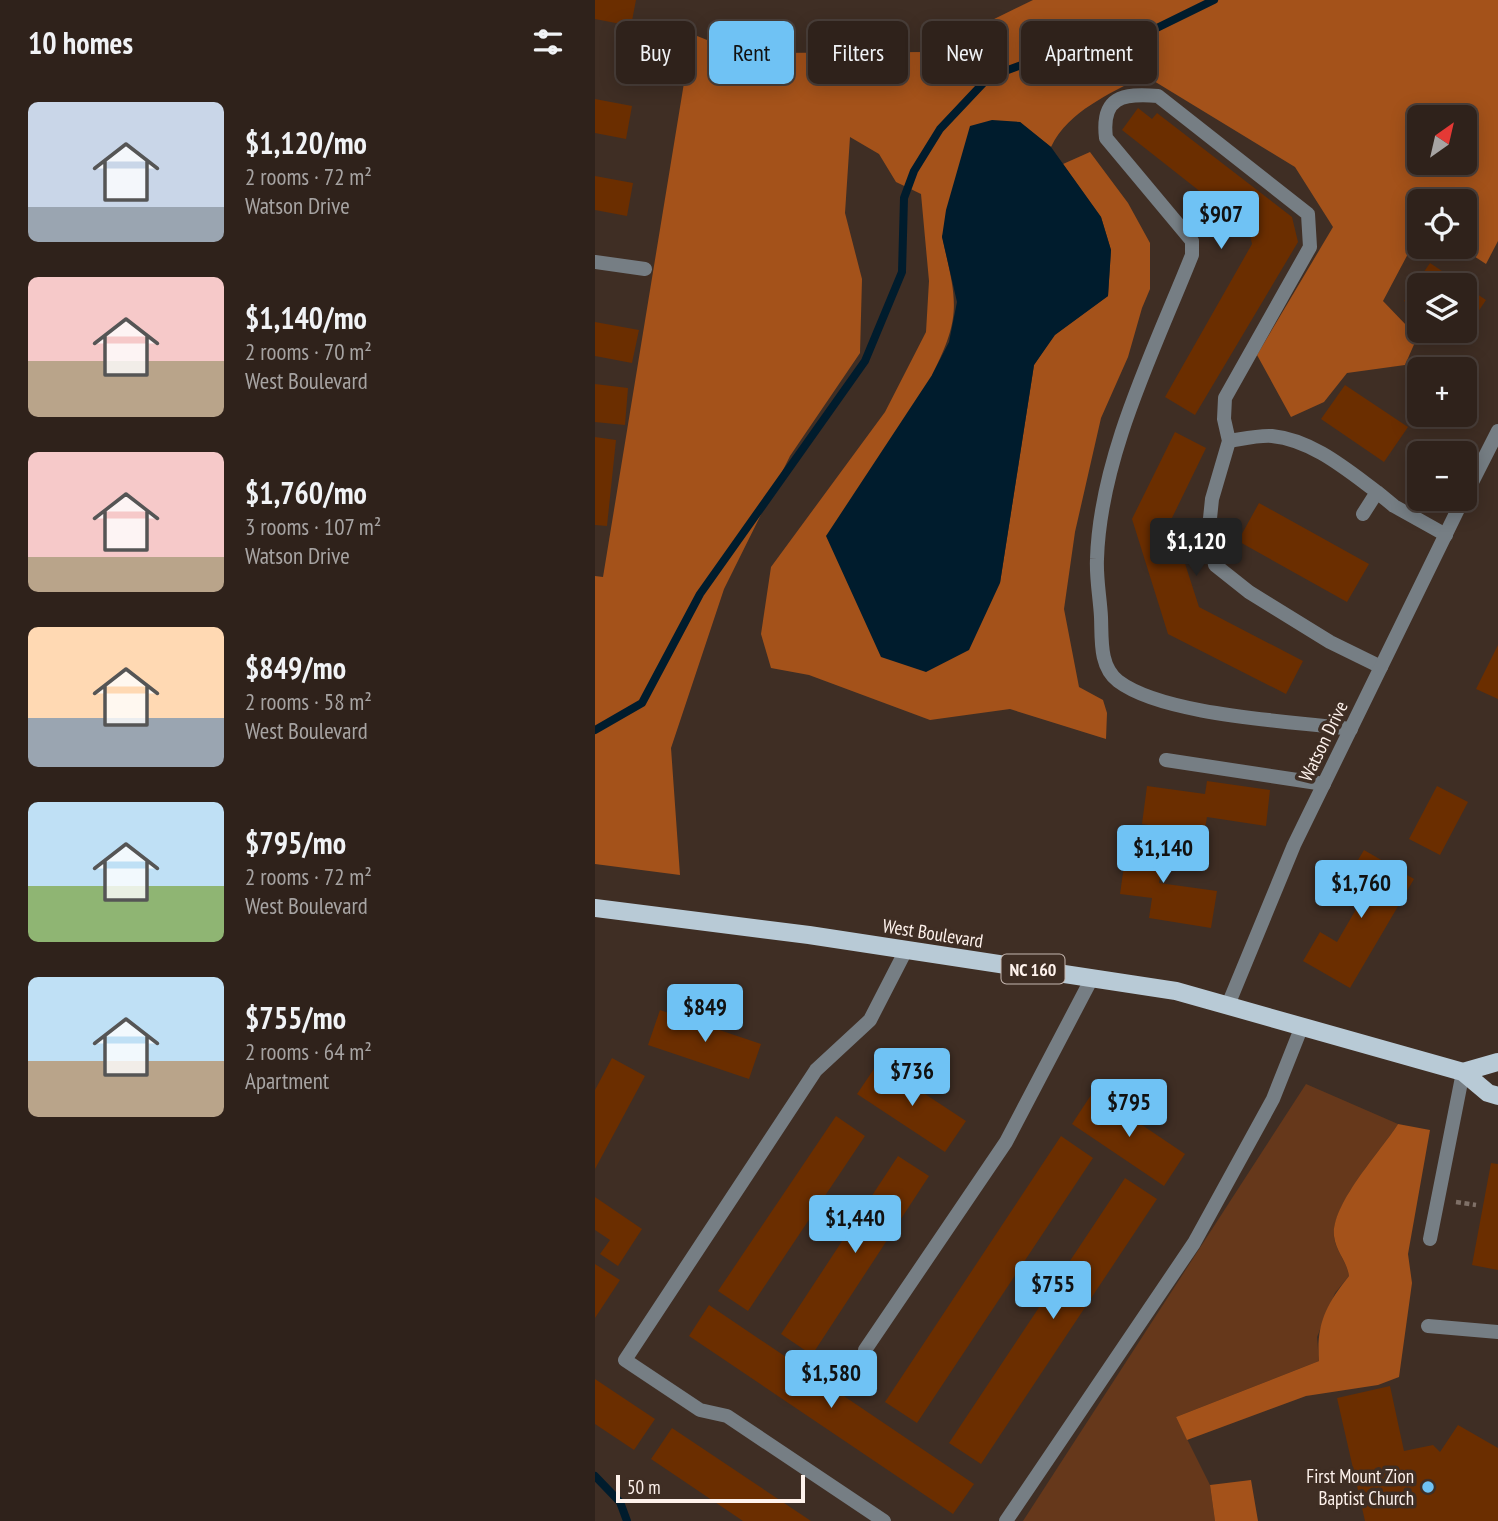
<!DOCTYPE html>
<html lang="en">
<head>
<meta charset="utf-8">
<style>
  :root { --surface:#2f221b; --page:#372a24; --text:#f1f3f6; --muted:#a7a4a3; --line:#4a3f3a; --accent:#6fc2f4 }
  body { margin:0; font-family:"PT Sans Narrow",sans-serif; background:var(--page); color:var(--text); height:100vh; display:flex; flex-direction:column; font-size:26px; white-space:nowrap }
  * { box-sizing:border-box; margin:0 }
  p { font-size:23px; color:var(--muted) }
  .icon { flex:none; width:38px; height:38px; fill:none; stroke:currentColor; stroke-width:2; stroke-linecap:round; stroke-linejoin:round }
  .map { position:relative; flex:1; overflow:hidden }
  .side { display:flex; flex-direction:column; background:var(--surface); width:595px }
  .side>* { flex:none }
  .top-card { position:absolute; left:21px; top:21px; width:665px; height:63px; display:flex; gap:14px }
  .needle { width:46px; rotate:34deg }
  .controls { position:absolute; left:812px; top:105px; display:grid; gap:14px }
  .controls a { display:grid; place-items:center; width:70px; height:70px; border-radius:10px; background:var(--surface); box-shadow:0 4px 18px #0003,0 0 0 2px var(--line); font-size:35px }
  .scale { position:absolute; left:21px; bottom:18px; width:189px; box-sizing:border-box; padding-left:7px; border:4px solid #fef2ec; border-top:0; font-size:19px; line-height:24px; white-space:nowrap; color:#fef2ec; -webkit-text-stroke:5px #3f2e24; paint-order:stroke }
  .price { position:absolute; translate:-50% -60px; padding:0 16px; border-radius:7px; background:var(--accent); color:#111; font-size:23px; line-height:46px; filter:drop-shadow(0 2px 4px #0008) }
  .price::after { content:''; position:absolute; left:50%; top:42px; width:21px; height:16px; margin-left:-10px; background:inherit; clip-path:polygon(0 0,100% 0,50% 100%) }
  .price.selected { background:#222; color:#fff }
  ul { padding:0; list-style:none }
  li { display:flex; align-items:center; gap:21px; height:175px; padding:0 28px }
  li span { display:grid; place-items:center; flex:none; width:196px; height:140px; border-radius:10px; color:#555 }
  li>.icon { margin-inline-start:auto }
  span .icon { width:84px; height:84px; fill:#fffc; stroke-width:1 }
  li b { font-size:30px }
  h2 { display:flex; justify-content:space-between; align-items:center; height:84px; padding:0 28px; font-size:30px }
  .pill { padding:0 24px; border-radius:10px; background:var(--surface); box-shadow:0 4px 18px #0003,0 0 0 2px var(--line); font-size:24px; line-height:63px }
  .pill.selected { background:var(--accent); color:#111 }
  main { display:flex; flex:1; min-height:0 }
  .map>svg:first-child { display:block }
</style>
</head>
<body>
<main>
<section class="side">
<h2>10 homes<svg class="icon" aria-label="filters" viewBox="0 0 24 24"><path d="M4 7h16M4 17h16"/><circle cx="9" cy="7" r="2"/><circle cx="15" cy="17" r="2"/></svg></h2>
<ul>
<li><span style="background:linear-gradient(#c9d6e8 75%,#9aa5b1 0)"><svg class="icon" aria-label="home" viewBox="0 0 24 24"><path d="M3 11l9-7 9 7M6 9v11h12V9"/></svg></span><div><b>$1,120/mo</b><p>2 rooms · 72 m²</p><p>Watson Drive</p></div></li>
<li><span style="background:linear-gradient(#f6c9c9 60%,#b9a48a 0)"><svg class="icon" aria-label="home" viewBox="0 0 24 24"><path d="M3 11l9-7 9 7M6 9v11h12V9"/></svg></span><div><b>$1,140/mo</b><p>2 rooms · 70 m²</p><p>West Boulevard</p></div></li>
<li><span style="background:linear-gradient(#f6c9c9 75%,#b9a48a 0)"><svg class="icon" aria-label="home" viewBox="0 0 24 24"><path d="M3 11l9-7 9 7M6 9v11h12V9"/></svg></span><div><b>$1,760/mo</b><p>3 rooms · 107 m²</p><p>Watson Drive</p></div></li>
<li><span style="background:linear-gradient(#ffd9b3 65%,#9aa5b1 0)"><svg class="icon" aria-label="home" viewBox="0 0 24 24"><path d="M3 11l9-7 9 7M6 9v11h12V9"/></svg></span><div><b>$849/mo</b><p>2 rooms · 58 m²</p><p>West Boulevard</p></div></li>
<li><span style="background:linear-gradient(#bfe0f5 60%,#8fb573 0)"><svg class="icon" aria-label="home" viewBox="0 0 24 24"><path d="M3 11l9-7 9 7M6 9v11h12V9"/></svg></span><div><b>$795/mo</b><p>2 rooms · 72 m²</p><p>West Boulevard</p></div></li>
<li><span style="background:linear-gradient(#bfe0f5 60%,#b9a48a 0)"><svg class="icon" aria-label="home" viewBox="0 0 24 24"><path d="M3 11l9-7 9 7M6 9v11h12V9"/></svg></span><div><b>$755/mo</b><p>2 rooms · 64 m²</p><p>Apartment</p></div></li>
</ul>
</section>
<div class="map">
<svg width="903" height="1521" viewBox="0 0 903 1521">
  <rect width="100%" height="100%" fill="#3f2e24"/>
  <path fill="#66381b" d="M711,1084L803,1124C786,1151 736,1204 739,1237C741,1252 752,1261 754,1276L740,1293L722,1337L724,1361L581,1417L615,1485L620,1521H428Z"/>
  <path fill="#a4521a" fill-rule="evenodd" d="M438,0H903V241L891,264L865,247H870V201H824V233L788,301L812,326L821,340L810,365L752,373L729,402L696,417L662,355L738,227L700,167L549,75C514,95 474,110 456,147L425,122L347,236C361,300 368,314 337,375L405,583L439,365L459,335L513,296L516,250L506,217L468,164L495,152L533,203L555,243V289L547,308L533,357L506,418L480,532L469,609L484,687L508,700L512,713L511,739L415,709L335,720L214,675L176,668L166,634L176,567L290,412L331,332L334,281L326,194L301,182L284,154L255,137L250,213L267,279L265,353L195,456L129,589L76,748L85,875L0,864V576L8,577L97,34L145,53L332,52ZM824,117H870V163H824Z
    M803,1124L835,1130L813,1254L817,1283L804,1377L783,1385L711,1396L592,1440L581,1417L724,1361C721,1324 731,1305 754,1276C752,1261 741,1252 739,1236C736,1204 786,1151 803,1124Z
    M656,1480L663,1521H620L615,1485Z"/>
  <path fill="#001c2d" d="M397,120L425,122L456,147L506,217L516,250L513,296L460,335L439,365L405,583L374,650L331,672L286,657L231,536L337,375L354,342L362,302L347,237L351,210L375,126Z"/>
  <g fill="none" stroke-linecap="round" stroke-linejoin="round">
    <path stroke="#001c2d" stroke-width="8" d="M0,730L47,703L105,594L270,361L307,272L309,198L319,171L345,129L394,77L448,57L519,49L619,0
      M0,1476L25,1502L32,1521"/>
  </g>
  <path fill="#6b2e00" d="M0,0H41L36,26L0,19Z
    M0,99L37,106L31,139L0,133Z
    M543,108L557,119L562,113L697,217L703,242L600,415L570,397L657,244L654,230L527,130Z
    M0,176L38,183L32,216L0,210Z
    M835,263L868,285H824V311L809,301Z
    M870,286L891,300L870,331Z
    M0,322L44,330L37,363L0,356Z
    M0,384L33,388L30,425L0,422Z
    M750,385L813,427L789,462L726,419Z
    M580,432L611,448L576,520L604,607L708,661L691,694L573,634L537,519Z
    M0,437L21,440L12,526L0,525Z
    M664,503L774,564L752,602L643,541Z
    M903,645V699L881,689Z
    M612,781L675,790L671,826L612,817L609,834L547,824L552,786L610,794Z
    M842,786L873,802L845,855L814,839Z
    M534,831L570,836L564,883L622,891L616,928L554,918L557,898L525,894Z
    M769,850L819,879L755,988L708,961L725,932L742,942L771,892L751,880Z
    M65,1010L166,1044L154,1079L53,1045Z
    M17,1058L50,1076L0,1169V1090Z
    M283,1063L371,1121L350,1152L262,1094Z
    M498,1092L590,1154L569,1186L477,1124Z
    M241,1116L270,1136L153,1311L123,1291Z
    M466,1136L498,1158L322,1423L290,1402Z
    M303,1156L334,1176L217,1355L186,1334Z
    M896,1163L903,1164V1270L877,1265Z
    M530,1178L562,1199L386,1464L354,1443Z
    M0,1197L47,1229L23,1266L5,1254L15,1240L0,1230Z
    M0,1264L25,1280L0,1318Z
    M114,1305L379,1484L358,1514L94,1336Z
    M0,1379L60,1419L39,1450L0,1424Z
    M795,1386L809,1451L838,1445L845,1452L863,1425L903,1448V1521H770L742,1398Z
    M77,1428L216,1521H148L56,1459Z"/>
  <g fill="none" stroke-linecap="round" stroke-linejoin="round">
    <path stroke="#7f7067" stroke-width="4.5" stroke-dasharray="5 3.5" stroke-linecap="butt" d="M861,1202L881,1205"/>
    <path stroke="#767e84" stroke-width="14" d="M634,441C647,439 664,435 677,436C717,440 751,469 782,492L768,514
      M782,492L799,506L851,535
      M756,729C697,721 569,716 523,681C504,666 507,639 506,617C505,598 501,578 502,559C505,457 560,348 597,255V241L511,138C506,97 527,93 563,96L713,214L715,247L630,398L629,419L634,441L617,499L614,528L620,565L654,592L735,642L786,667
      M571,760L729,784
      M835,1239L868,1072
      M833,1326L903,1332
      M270,1350L411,1142L497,978
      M289,1521L132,1416L105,1410L30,1360L221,1070L275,1020L311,950
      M411,1521L599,1243L678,1099L707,1026"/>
    <path stroke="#767e84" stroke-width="14" d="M0,262L50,269
      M870,496L903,431
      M633,1005L699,845L868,499"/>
    <path stroke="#b8cad6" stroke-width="18" d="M0,908L214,935L581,991L868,1072L893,1093L903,1096
      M868,1072L903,1062"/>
  </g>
  <circle fill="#6fc2f4" stroke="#3f2e24" stroke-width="2.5" cx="833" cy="1487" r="7"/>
  <g text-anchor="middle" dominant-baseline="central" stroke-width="7" stroke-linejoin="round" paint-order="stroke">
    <rect fill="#3f2e24" stroke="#c5b7b0" stroke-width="2" x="406.5" y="954.5" width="63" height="29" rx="5"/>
    <g font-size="18" font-weight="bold" fill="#fef2ec">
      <text x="438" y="969">NC 160</text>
    </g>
    <g font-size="19" fill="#fef2ec" stroke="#3f2e24">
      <text transform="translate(728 741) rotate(-64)">Watson Drive</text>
      <text transform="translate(338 933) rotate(9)">West Boulevard</text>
    </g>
    <g font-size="19" fill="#fef2ec" stroke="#3f2e24" text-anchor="end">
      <text x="819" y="1476">First Mount Zion<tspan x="819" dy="22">Baptist Church</tspan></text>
    </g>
  </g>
</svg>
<div class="controls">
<a><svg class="needle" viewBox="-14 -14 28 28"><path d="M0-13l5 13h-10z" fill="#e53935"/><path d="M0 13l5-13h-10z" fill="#a7a4a3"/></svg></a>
<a><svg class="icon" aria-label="locate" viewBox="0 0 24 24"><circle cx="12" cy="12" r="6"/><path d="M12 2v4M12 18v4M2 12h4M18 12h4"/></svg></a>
<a><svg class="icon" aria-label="layers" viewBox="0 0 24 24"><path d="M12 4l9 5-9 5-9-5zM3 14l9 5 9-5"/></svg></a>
<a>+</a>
<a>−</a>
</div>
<div class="scale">50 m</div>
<b class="price" style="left:626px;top:251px">$907</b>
<b class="price selected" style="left:601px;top:578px">$1,120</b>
<b class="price" style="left:568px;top:885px">$1,140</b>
<b class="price" style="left:766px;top:920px">$1,760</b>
<b class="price" style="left:110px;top:1044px">$849</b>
<b class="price" style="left:317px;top:1108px">$736</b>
<b class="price" style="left:534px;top:1139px">$795</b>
<b class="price" style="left:260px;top:1255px">$1,440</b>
<b class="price" style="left:458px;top:1321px">$755</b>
<b class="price" style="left:236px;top:1410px">$1,580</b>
<div class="top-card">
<a class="pill">Buy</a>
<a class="pill selected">Rent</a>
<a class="pill">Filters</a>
<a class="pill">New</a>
<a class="pill">Apartment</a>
</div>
</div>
</main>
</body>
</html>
